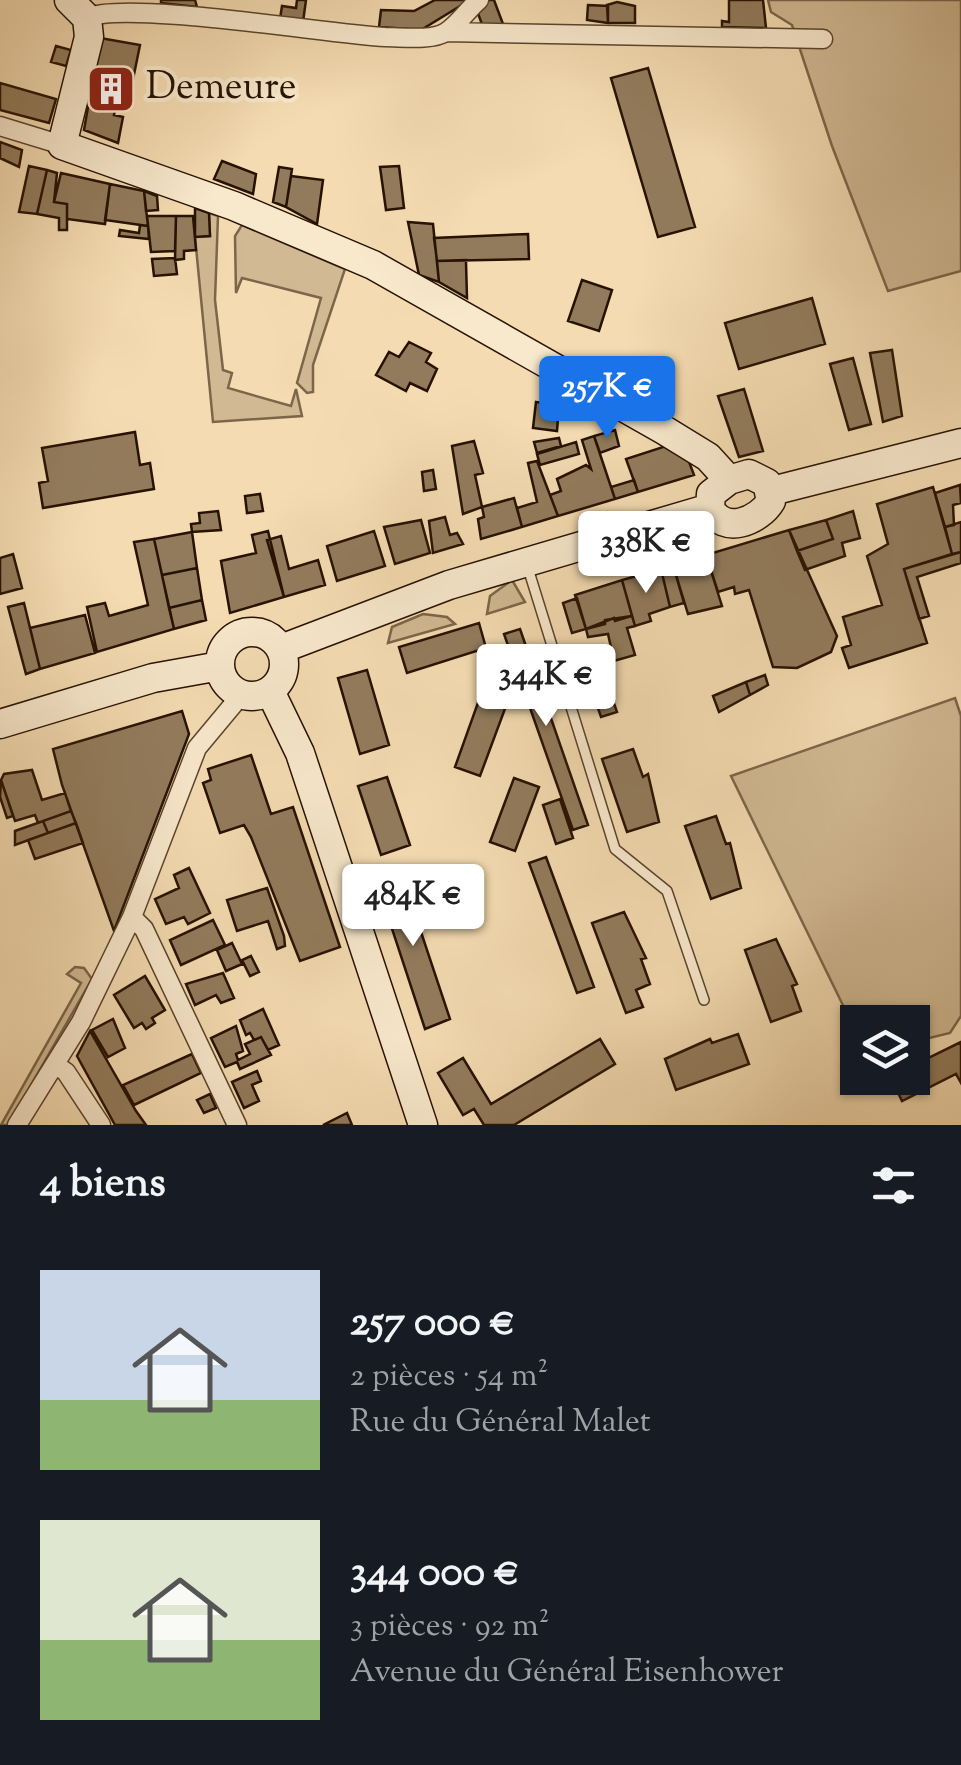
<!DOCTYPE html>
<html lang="fr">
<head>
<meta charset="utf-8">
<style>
  :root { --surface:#171b24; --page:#242831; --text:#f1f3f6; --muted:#9ea1a6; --accent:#1a73e8 }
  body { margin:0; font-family:"Sorts Mill Goudy",serif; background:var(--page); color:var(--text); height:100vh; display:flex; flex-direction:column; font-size:38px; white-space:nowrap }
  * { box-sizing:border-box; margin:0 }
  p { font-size:32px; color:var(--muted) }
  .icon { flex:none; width:55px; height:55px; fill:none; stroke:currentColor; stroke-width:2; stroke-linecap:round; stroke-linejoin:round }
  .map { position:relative; height:1125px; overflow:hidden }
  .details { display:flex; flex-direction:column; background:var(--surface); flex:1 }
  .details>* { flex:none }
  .buttons { position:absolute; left:840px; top:1005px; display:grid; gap:20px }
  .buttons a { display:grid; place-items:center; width:90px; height:90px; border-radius:0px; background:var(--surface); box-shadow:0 2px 8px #0004; font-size:50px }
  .price { position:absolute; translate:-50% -85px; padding:0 22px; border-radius:10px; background:#fff; color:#222; font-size:32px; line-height:65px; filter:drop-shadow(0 2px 5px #0008) }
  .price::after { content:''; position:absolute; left:50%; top:60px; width:30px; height:22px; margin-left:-15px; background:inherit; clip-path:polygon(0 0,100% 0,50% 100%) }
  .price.selected { background:var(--accent); color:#fff }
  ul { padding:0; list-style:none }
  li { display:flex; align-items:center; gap:30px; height:250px; padding:0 40px }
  li span { display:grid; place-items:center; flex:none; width:280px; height:200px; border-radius:0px; color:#555 }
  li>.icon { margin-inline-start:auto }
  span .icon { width:120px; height:120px; fill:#fffc; stroke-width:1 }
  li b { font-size:42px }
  h2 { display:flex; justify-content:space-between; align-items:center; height:120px; padding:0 40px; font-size:42px }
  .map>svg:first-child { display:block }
</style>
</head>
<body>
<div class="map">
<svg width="961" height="1125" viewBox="0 0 961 1125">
  <rect width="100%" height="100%" fill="#f4dbb1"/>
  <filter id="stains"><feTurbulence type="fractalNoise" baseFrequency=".002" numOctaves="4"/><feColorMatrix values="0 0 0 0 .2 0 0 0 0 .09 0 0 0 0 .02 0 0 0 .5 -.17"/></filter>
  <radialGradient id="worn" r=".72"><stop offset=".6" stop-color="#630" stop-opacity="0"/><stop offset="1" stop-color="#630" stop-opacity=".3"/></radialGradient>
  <path fill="#d1b993" stroke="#7c664a" stroke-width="2.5" d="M768,0H961V271L888,291L832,146L792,25L771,12Z
    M209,213L218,216L215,300L223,370L232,373L228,388L291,406L296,389L302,416L213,422L195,237L210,236Z
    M242,225L345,269L313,365V392L307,393L297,383L321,298L242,278L236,293L235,236Z
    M512,580L525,602L487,614L490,596Z
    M423,614L447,617L455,624L388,643L392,627Z
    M955,698L961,716V1016L950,1033L913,1042L912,1022H858L857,1034L731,776Z
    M75,967L84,968L92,979L8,1125H1L81,983L67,974Z"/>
  <path fill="#927b5c" stroke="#271200" stroke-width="2.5" d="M161,0H195L197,7L161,3Z
    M297,0H306L303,22L280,19L282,6L296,8Z
    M435,0H470L421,30L379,27L381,10L414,11Z
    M487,0H494L503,24L483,27L476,8Z
    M729,0H763L766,28L722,27V21L729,22Z
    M617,2L635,6V23H608L607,5Z
    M588,5L608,6V23L587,20Z
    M100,38L140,45L128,104L117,101L114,115L123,117L118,143L84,130Z
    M56,46L71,50L66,66L51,62Z
    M648,68L695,227L658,237L611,78Z
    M0,83L56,99L49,123L0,110Z
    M0,142L22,150L19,167L0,158Z
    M222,161L256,174L253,194L214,179Z
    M29,166L47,170L37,214L19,212Z
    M399,166L404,208L386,210L380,167Z
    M279,167L292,169L286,207L273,202Z
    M47,170L57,173L54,202L67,204V230H59V218L37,214Z
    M61,173L110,184L105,224L67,219V204L54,202Z
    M291,176L323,180L317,224L286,207Z
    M110,184L144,191L148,226L105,220Z
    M144,191L157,196L158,210L146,211Z
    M195,208L209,213L210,236L195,237Z
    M147,216H176L175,251L151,252Z
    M176,216H193L196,250L184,251V259L175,260Z
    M408,222L433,224L439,282L419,275Z
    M140,225L148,226L149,239L119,236L120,230L139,233Z
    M528,234L529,259L437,261L434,238Z
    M175,258L177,274L154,276L152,259Z
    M466,260V262L467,298L439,282L437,261Z
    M582,280L612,290L599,331L568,321Z
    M812,298L825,344L739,369L725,323Z
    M409,342L431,353L426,362L437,369L427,391L410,383L406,391L376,375L389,352L399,357Z
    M892,350L902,416L883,422L870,353Z
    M853,358L871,424L849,430L830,364Z
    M744,389L763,451L739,457L718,396Z
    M536,402L559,405L557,431L533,428Z
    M615,430L619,446L600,453L594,436Z
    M135,432L140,465L150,463L154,489L43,508L39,483L48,481L42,448Z
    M594,436L615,499L558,516L550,495L561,491L557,479L586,465L591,469L582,440Z
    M559,438L561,446L537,453L534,442Z
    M474,441L483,473L475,475L482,507L463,514L452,446Z
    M576,442L579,454L540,465L537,454Z
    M666,446L688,459L694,475L638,492L626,459Z
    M537,461L558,516L522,527L517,508L537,502L528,463Z
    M433,470L436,489L424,491L422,472Z
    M634,480L638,492L615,499L611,487Z
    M960,485L961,503L953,505L954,525L945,527L935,493Z
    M933,487L952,554L904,569L927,643L849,668L842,648L851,645L843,617L882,605L867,556L888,544L877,504Z
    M260,494L263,511L247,513L245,496Z
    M514,498L522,527L481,539L478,519L484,517L482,507Z
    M218,511L221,530L192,532L191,524L200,523L199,513Z
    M853,511L860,538L842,543L845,556L805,570L797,551L833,539L826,520Z
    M445,517L450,535L457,533L463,544L433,553L429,521Z
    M421,520L430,553L395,564L384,527Z
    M826,520L833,539L797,551L789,530Z
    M961,522V552L952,554L945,527Z
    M789,530L837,636L831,652L797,668L773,667L749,590L735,594L734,587L718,592L706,555Z
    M268,531L284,597L230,613L221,561L256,553L252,535Z
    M374,531L385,566L337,581L327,546Z
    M192,532L197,568L162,575L154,539Z
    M281,536L289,569L318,560L325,585L284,597L267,540Z
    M154,539L174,629L97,652L87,607L105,603L109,616L148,605L134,542Z
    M961,552V563L917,577L929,616L919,619L904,569Z
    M13,554L22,588L0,594V558Z
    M706,555L722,606L688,614L673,565Z
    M673,565L684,603L670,607L661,569Z
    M197,568L202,600L169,608L162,575Z
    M661,569L670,607L649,614L651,621L635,626L622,580Z
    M622,580L632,616L615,621L614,618L586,629L575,595Z
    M577,598L586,629L572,633L563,603Z
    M202,600L206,620L174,629L169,608Z
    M24,603L40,669L26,674L8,607Z
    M85,615L95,653L40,669L30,628Z
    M632,616L635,626L627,628L635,655L614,661L608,634L588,637L586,629L605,624V620Z
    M479,623L486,648L407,673L399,647Z
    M520,629L588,825L573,830L504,634Z
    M594,647L617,712L601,717L579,653Z
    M367,670L389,745L360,754L338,678Z
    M765,675L768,685L750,695L746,682Z
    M746,682L750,695L719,712L713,696Z
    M480,697L506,706L480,776L455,767Z
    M182,711L189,734L114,931L62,785L53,749Z
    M633,749L643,777L648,774L659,822L627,832L602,759Z
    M251,755L271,814L293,807L340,947L300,961L251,837L244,825L220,833L203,783L211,780L208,769Z
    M32,770L42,800L65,793L71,811L38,823L35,815L15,821L1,780L4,774Z
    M387,777L410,845L381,855L358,786Z
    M514,778L539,787L515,851L490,842Z
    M1,780L13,816L7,818L0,797Z
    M560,799L573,838L556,844L543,805Z
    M71,811L76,823L48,833L43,821Z
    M716,816L726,844L730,843L741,888L711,899L685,826Z
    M43,821L48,833L15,845V831Z
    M76,823L83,843L35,859L28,840Z
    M546,857L594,987L577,993L529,863Z
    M189,868L210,913L188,924L184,917L166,924L155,899L179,888L174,875Z
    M400,869L450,1019L425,1029L375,877Z
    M267,888L284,936L285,946L277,949L268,921L237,931L227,900Z
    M624,912L646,958L641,959L650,984L636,990L643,1007L626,1013L592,923Z
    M213,920L225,945L181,965L170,940Z
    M776,939L797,984L792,986L801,1011L771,1022L745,950Z
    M232,943L242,964L226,971L217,950Z
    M251,956L259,972L250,976L242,960Z
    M223,973L234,998L221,1003L216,995L195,1005L186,984Z
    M145,976L165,1010L152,1018L155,1023L146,1029L142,1023L134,1028L114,995Z
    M263,1009L279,1045L268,1050L261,1037L254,1040L250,1033L246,1035L240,1020Z
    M113,1019L125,1048L108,1057L92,1030Z
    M236,1026L243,1051L236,1054L238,1060L250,1054L245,1044L261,1037L271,1055L240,1069L237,1062L225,1067L211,1038Z
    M90,1031L136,1111L146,1125H115L77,1056Z
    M738,1034L749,1064L676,1090L665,1059L710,1039L712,1043Z
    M600,1039L615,1064L514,1125H484L474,1109L463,1115L438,1073L463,1058L491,1104Z
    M961,1042V1083L956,1074L902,1101L891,1078H912V1066Z
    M192,1054L201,1073L134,1105L123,1085Z
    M257,1071L261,1081L252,1085L259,1101L244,1108L232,1082Z
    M210,1094L216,1108L204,1113L197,1100Z
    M347,1113L352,1125H323Z"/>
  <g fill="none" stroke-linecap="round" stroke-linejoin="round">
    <g stroke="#5a442c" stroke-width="12">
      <path id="lane" d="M527,565L615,849L667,891L704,1000"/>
    </g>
    <g stroke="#5a442c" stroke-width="21">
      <path id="street" d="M87,18C123,0 329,34 385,37C402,37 432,41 446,32C458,25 468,9 479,0
        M446,32L823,39
        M0,126L62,145
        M132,917L144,929L237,1125
        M56,1065L66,1072L101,1125
        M17,1125L81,1022L132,917L197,748L242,694"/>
    </g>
    <g stroke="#271200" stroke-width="31">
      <path id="secondary" d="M69,0L87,18L89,37L62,145L234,206L373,265L664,430L708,457L729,480
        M749,474L767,483L771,501C759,521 723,536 710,508L711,494L729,480Z
        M772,491L961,443
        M220 664a32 32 0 1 1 64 0a32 32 0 1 1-64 0Z
        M281,649L449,585L710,508
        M270,691L300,753L423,1125
        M0,724L153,678L220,666"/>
    </g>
    <use href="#lane" stroke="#f8e8cc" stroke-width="9"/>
    <use href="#street" stroke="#f8e8cc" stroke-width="18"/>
    <use href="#secondary" stroke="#f8e8cc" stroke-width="28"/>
  </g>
  <defs>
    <g id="building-square" transform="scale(2.5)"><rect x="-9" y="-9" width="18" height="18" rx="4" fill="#8f2418" stroke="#f8e8cc"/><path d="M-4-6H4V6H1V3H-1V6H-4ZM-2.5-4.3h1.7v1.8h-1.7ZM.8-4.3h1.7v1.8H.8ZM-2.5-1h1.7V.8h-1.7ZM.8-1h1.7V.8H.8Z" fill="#fff"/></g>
  </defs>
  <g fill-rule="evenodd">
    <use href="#building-square" x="111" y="89"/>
  </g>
  <g text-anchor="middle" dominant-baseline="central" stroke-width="8" stroke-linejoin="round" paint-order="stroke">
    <g font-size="38" fill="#271200" stroke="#f8e8cc" text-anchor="start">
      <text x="146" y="89">Demeure</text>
    </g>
  </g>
  <rect width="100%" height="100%" filter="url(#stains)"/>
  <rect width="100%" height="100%" fill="url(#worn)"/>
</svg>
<div class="buttons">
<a><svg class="icon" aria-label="layers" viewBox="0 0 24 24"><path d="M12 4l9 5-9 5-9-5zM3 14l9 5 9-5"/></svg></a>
</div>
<b class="price selected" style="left:607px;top:441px">257K €</b>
<b class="price" style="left:646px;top:596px">338K €</b>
<b class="price" style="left:546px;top:729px">344K €</b>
<b class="price" style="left:413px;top:949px">484K €</b>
</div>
<section class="details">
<h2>4 biens<svg class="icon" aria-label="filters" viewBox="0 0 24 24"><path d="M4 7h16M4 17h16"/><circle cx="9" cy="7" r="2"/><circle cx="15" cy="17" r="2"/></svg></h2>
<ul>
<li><span style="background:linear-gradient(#c9d6e8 65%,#8fb573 0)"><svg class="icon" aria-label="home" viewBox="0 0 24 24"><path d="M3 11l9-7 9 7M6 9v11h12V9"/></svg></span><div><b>257 000 €</b><p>2 pièces · 54 m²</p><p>Rue du Général Malet</p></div></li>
<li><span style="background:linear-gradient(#dfe7d0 60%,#8fb573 0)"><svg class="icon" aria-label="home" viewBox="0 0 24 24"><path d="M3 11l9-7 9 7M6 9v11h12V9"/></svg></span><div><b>344 000 €</b><p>3 pièces · 92 m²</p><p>Avenue du Général Eisenhower</p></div></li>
</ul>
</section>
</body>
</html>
